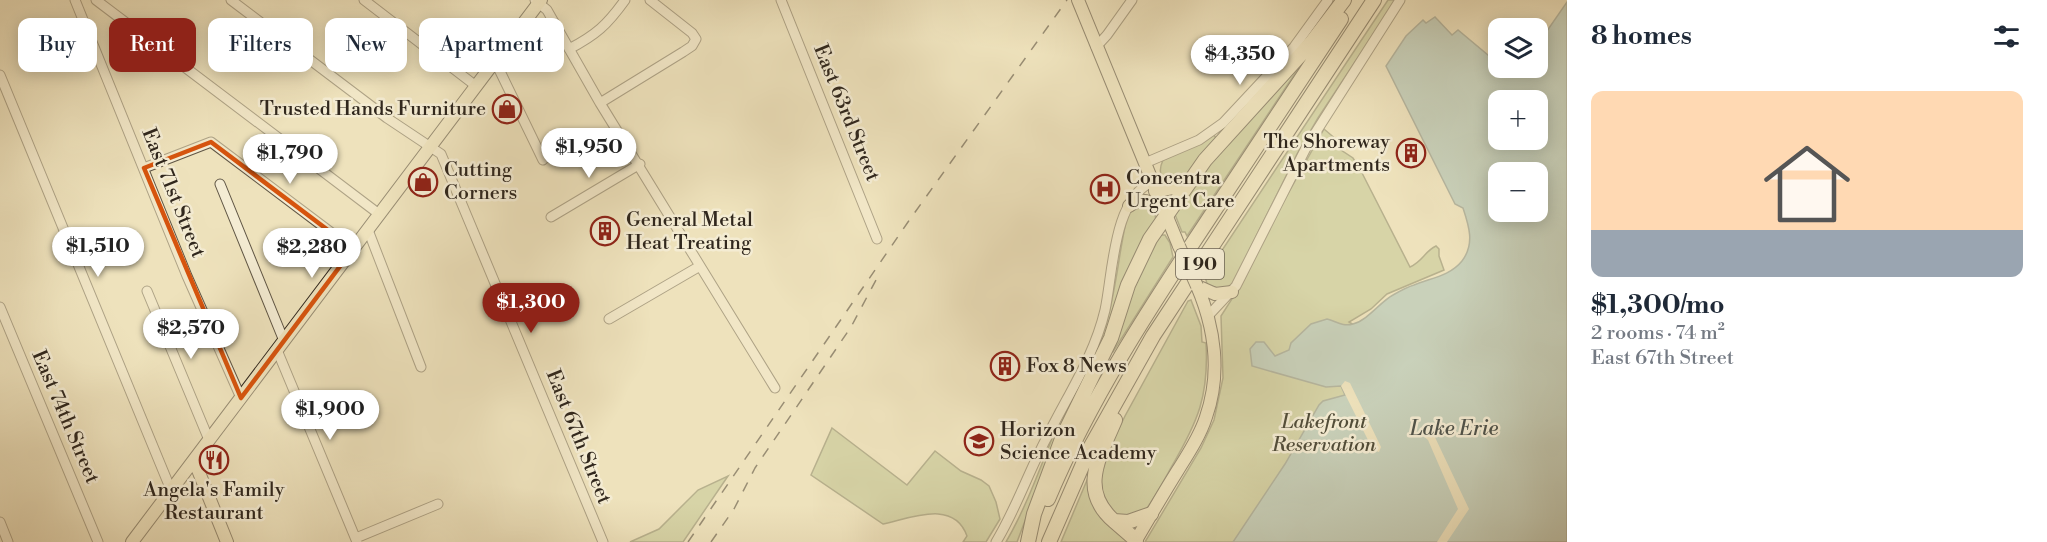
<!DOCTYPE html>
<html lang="en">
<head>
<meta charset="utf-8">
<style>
  :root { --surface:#fff; --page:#f2f2f3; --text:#1f2937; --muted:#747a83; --accent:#8f2418 }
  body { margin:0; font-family:"Libre Bodoni",serif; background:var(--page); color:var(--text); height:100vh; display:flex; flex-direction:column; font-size:22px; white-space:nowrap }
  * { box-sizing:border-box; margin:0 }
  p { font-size:20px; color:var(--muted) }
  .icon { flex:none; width:33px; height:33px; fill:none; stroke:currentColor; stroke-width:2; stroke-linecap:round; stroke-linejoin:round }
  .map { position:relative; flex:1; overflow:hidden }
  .side { display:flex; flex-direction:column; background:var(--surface); width:480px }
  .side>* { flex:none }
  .top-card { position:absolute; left:18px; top:18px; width:570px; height:54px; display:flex; gap:12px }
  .fabs { position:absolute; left:1488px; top:18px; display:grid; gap:12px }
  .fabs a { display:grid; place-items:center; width:60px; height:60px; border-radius:12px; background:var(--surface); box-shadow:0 3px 15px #0003; font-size:30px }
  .price { position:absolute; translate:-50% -51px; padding:0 14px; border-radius:21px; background:#fff; color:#222; font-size:20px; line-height:39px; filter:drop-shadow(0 2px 3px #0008) }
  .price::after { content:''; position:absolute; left:50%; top:36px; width:18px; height:14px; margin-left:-9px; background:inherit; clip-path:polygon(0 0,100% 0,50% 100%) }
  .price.current { background:var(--accent); color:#fff }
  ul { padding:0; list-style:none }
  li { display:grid; align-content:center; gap:12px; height:318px; padding:0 24px }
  li span { display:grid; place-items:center; height:186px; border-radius:12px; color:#555 }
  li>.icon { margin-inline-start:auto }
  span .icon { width:108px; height:108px; fill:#fffc; stroke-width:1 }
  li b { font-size:26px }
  h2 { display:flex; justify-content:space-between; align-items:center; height:72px; padding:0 24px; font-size:26px }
  .chip { padding:0 21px; border-radius:12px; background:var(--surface); box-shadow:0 3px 15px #0003; font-size:21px; line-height:54px }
  .chip.current { background:var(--accent); color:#fff }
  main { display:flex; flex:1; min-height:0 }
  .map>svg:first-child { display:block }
</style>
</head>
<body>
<main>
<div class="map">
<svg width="1567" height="542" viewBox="0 0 1567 542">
  <rect width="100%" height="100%" fill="#eee2bc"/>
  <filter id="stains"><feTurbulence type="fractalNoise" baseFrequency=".00333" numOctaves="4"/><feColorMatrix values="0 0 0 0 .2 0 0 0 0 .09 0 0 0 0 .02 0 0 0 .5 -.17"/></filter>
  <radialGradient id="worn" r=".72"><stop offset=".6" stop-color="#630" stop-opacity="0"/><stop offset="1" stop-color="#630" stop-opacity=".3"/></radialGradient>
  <path fill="#bac38f" stroke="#757556" stroke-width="1.5" d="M1388,0H1396L1318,118L1297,154L1233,283C1223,293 1218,290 1207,284L1205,276Z
    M1297,64L1300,66L1187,236L1185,232H1182L1174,212L1180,199Z
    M1324,129L1344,146L1341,150L1353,158L1361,171L1410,267C1423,261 1425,251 1436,246L1439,249V256L1444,270L1387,294L1371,309L1349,322L1416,364L1466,542H1145L1201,448L1214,420L1223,378L1221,316L1239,288L1270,226Z
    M1214,135L1217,140L1187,178L1170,184C1160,178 1158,171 1163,160Z
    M1142,203C1152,209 1158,212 1155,225L1036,492L1017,542H1006C1027,506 1040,467 1056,429C1071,395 1093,365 1104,330C1116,295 1118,257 1126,222L1130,211Z
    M1158,235H1165L1170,243L1173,257L1113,352L1109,351L1124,304Z
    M1191,300L1201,326L1202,342L1206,343C1209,396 1198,421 1172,466C1163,482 1154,499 1143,514L1115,517L1099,486L1101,465L1125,416L1188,301Z
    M832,428L907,485L935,451L961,471L981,480L989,486L996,502L1000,519L986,542H963L967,536C954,499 911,518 883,524L811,475Z
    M1090,473L1091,478L1129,538L1127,542H1061Z
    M728,476L683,542H630L659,529L698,490Z"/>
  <path fill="#9cbcb9" stroke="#71807b" stroke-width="1.5" fill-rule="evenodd" d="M1567,2V542H1233L1285,464L1319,405L1323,401L1345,395L1341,386L1326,387L1252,366L1250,349L1256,342H1264L1275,356L1289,350L1291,343L1311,324L1327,319C1336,321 1342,327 1353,324C1368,320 1380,302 1393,295C1400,291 1407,287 1414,285C1431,278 1450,276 1462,261C1475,244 1469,226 1463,208L1455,204L1386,66L1406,36L1423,20L1426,23L1435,17L1452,35L1458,30L1494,60L1498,61V68H1538V39L1547,31ZM1498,100H1538V140H1498ZM1498,172H1538V212H1498Z"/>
  <path fill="#eee2bc" d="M1345,381L1350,383L1381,447L1379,452L1373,450L1341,386Z
    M1425,429L1432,431L1469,509L1447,542H1437L1458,509L1428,440L1422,435Z"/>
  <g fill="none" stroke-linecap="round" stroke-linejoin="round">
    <g stroke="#605645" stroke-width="11">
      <path id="minor" d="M75,0L187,276L241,398
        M96,0L379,214
        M231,0L387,118L441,154L603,542
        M364,0L476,86
        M535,0L547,10L600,103L775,388
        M781,0L877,239
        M1096,47L1107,35L1132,0
        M569,49C596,35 607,25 625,0
        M495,61L543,160
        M0,75L171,490
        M600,103L683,52L692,46L696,39L692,33L650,0
        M1145,163L1199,140L1223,123L1294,47L1328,0
        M144,168L211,142L353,249
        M220,184L284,341
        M551,217L640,164
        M368,230L421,367
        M147,291L209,440
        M0,307L98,542
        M1208,316L1236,286L1307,146L1400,0
        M609,319L700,266
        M277,350L357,542
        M0,522L8,542
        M356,538L438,504
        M996,542C1016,509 1028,473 1046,439C1067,396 1094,357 1105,310C1113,273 1113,199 1152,182"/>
    </g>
    <g stroke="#30271d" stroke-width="14">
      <path id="major" d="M1078,0L1179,246
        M1129,206C1143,196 1151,202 1164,210
        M1197,286L1215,294L1232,292
        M194,460L227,542
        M132,542L541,0
        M1135,542C1149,518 1163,494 1178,470C1188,454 1200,436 1206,417C1221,374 1215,328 1197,286"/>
    </g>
    <g stroke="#30271d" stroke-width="16">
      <path id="highway" d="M1156,191C1168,186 1179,189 1190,180
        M1115,420C1100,456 1078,490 1114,521L1128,522L1151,514
        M1048,499C1090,399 1149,309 1208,220C1253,153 1297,86 1341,19
        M1114,521L1136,540
        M1028,542L1034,514L1063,436L1111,338L1128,285L1150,239L1205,160L1312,42L1344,0
        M1049,542L1090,448L1153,336L1374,0"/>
    </g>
    <use href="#minor" stroke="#f4ecd3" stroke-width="9"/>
    <use href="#major" stroke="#eee2bc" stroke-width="12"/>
    <use href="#highway" stroke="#eee2bc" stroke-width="14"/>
    <path stroke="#30271d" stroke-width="1.5" stroke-dasharray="10 10" stroke-linecap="butt" d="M688,542L908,222L1067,0
      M711,542L734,509L755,468L851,327L876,280"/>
    <g stroke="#30271d" stroke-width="14" stroke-linecap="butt">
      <path id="major-bridge" d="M1179,246L1197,286"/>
    </g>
    <use href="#major-bridge" stroke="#eee2bc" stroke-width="12"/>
  </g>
  <path d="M0 0H1567V542H0ZM211,142L353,249L241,398L144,168Z" fill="#eee2bc" fill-opacity=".55" fill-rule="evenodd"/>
  <path fill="none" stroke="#d6540e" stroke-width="4.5" stroke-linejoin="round" d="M211,142L353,249L241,398L144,168Z"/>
  <defs>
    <g id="shop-ring" transform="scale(1.5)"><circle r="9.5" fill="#f4ecd3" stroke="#8f2418" stroke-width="1.5"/><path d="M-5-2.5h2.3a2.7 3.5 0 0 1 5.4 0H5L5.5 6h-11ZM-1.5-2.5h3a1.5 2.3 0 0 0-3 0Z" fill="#8f2418"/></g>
    <g id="building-ring" transform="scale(1.5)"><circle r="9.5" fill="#f4ecd3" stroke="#8f2418" stroke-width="1.5"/><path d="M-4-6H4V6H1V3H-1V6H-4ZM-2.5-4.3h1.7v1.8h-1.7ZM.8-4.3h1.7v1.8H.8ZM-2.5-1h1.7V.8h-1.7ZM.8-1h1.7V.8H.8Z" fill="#8f2418"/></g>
    <g id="hospital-ring" transform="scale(1.5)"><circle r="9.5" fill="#f4ecd3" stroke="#8f2418" stroke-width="1.5"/><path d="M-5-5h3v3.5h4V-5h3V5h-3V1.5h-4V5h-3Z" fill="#8f2418"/></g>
    <g id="school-ring" transform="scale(1.5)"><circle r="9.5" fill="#f4ecd3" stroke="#8f2418" stroke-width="1.5"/><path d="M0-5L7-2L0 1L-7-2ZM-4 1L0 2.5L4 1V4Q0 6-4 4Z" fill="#8f2418"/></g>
    <g id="restaurant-ring" transform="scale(1.5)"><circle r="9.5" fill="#f4ecd3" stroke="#8f2418" stroke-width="1.5"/><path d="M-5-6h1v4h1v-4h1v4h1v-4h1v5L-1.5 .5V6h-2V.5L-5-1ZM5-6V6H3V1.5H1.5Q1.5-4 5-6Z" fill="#8f2418"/></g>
  </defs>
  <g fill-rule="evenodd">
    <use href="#shop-ring" x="507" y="109"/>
    <use href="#building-ring" x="1411" y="153"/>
    <use href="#shop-ring" x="423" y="182"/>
    <use href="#hospital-ring" x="1105" y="189"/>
    <use href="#building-ring" x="605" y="231"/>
    <use href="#building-ring" x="1005" y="366"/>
    <use href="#school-ring" x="979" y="441"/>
    <use href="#restaurant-ring" x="214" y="460"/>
  </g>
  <g text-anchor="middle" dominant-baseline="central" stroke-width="5" stroke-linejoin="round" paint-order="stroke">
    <rect fill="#f4ecd3" stroke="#6b6254" stroke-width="1.5" x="1176" y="249" width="48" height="30" rx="4.5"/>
    <g font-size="18" font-weight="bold" fill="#30271d">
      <text x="1200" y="264">I 90</text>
    </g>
    <g font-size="20" fill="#30271d" stroke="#f4ecd3" text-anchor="start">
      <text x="486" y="109" text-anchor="end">Trusted Hands Furniture</text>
      <text x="1390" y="142" text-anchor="end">The Shoreway<tspan x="1390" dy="23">Apartments</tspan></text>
      <text x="444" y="170">Cutting<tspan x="444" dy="23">Corners</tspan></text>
      <text x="1126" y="178">Concentra<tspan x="1126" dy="23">Urgent Care</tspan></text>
      <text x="626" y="220">General Metal<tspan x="626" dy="23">Heat Treating</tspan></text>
      <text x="1026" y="366">Fox 8 News</text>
      <text x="1000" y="430">Horizon<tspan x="1000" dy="23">Science Academy</tspan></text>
      <text x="214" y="490" text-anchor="middle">Angela's Family<tspan x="214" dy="23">Restaurant</tspan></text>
    </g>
    <g font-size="20" fill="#30271d" stroke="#f4ecd3">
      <text transform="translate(846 113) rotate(68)">East 63rd Street</text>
      <text transform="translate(173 193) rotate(68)">East 71st Street</text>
      <text transform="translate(65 417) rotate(67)">East 74th Street</text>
      <text transform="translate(578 437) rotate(68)">East 67th Street</text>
    </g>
    <g font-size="20" font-style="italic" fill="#524e3a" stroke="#f4ecd3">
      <text x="1324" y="422">Lakefront<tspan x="1324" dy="23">Reservation</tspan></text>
    </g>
    <g font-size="21" font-style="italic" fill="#50544c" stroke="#f4ecd3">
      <text x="1454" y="429">Lake Erie</text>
    </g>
  </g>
  <rect width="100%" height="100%" filter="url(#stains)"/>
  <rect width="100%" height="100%" fill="url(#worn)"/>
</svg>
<div class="fabs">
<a><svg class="icon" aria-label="layers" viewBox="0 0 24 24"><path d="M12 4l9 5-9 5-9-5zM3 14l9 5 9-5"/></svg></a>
<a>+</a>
<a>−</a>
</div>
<b class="price" style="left:1240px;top:86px">$4,350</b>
<b class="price" style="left:589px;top:179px">$1,950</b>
<b class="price" style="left:290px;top:185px">$1,790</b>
<b class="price" style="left:98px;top:278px">$1,510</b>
<b class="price" style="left:312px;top:279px">$2,280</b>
<b class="price current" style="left:531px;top:334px">$1,300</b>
<b class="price" style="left:191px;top:360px">$2,570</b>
<b class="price" style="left:330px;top:441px">$1,900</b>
<div class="top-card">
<a class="chip">Buy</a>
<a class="chip current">Rent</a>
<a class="chip">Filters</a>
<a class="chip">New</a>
<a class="chip">Apartment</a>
</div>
</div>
<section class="side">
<h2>8 homes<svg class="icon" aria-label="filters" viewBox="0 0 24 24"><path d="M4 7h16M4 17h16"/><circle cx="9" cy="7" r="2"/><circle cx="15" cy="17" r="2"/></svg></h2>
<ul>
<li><span style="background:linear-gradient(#ffd9b3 75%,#9aa5b1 0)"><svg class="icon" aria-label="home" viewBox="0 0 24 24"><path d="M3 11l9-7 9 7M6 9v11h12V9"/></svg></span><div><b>$1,300/mo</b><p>2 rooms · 74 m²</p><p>East 67th Street</p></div></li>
</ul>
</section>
</main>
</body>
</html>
